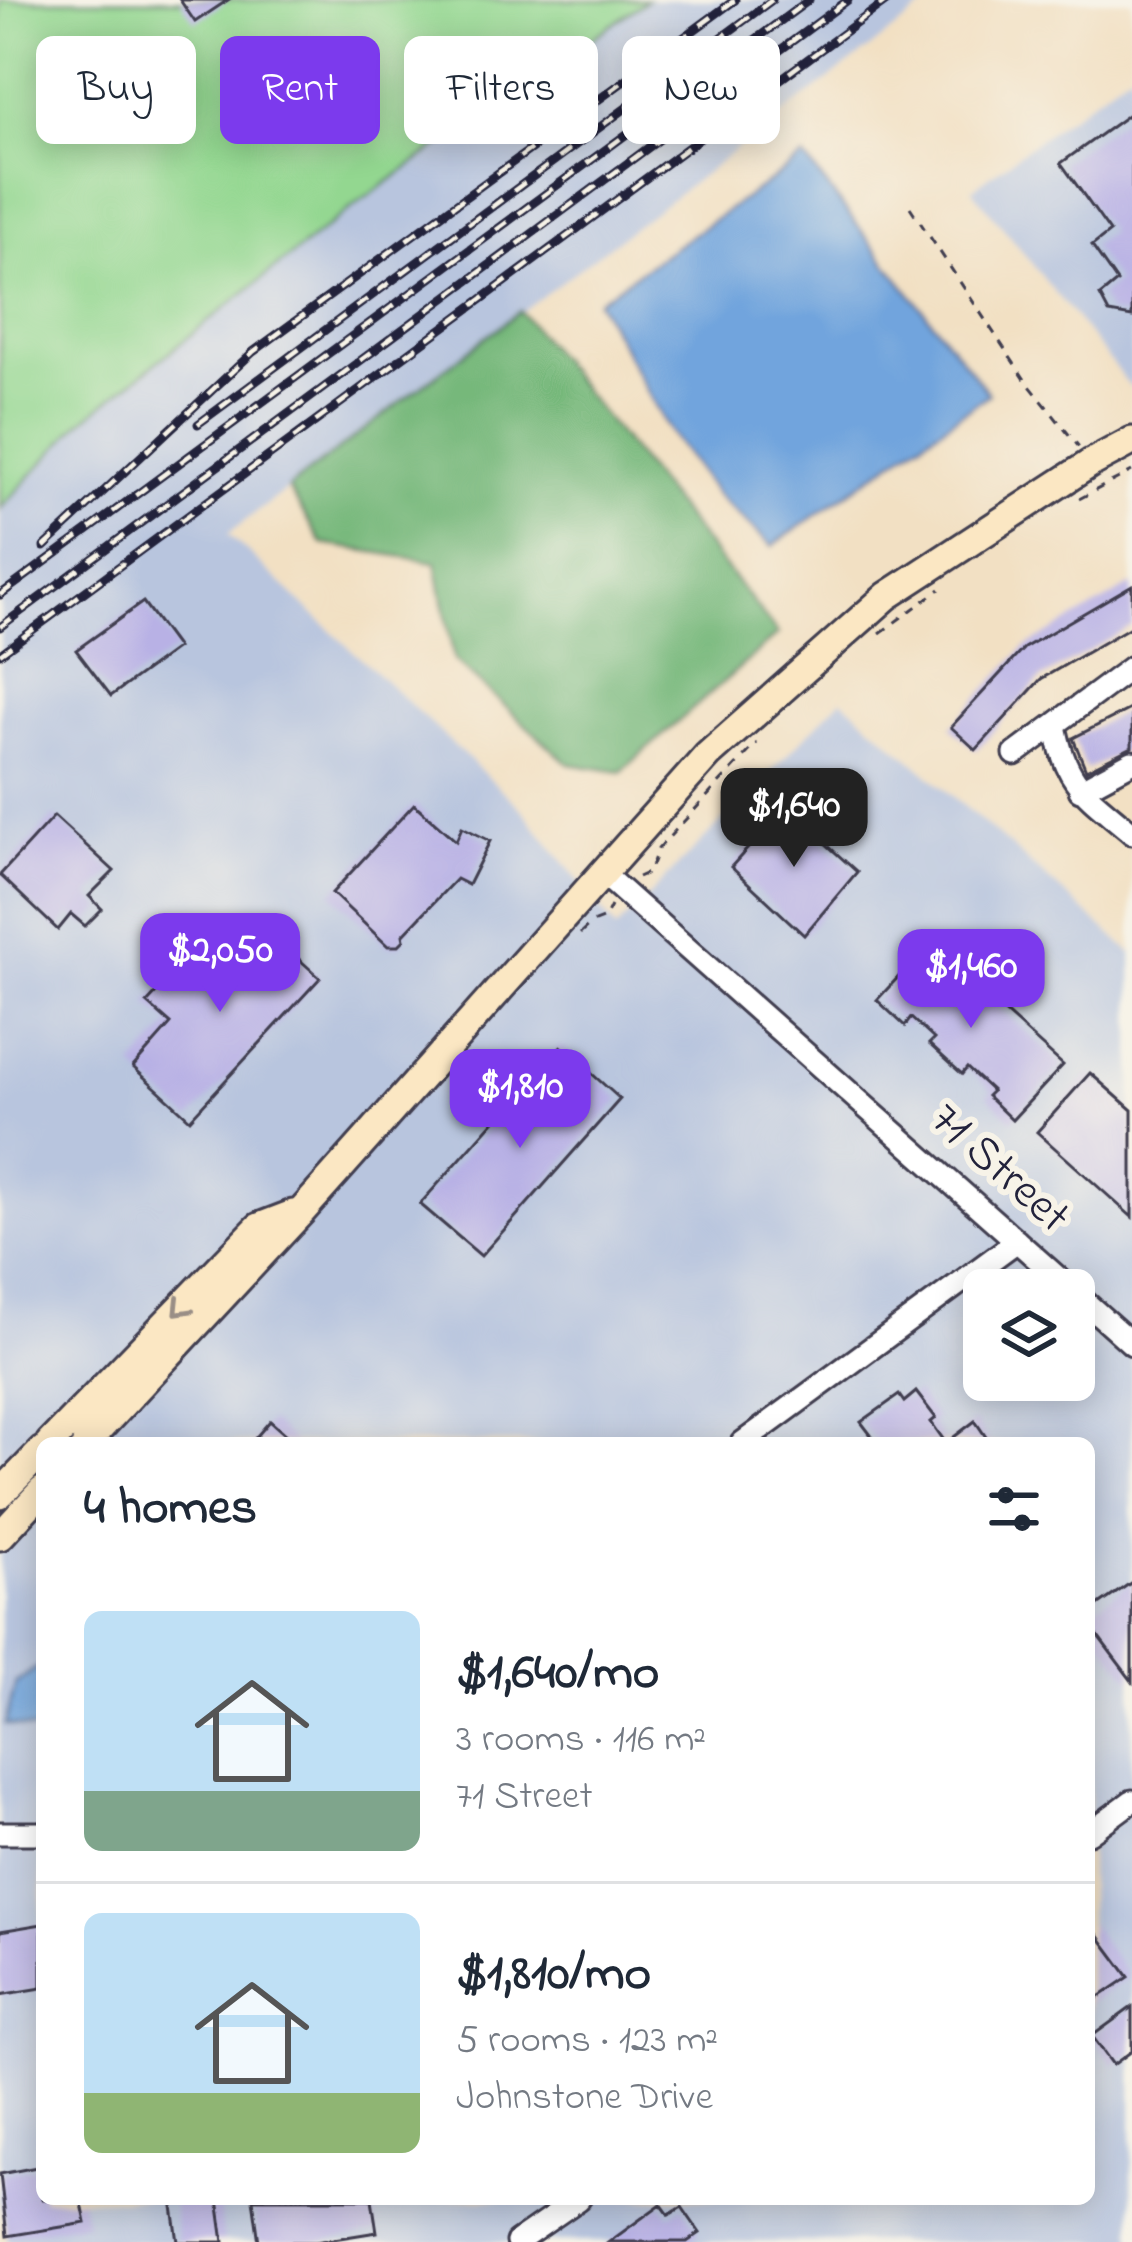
<!DOCTYPE html>
<html lang="en">
<head>
<meta charset="utf-8">
<style>
  :root { --surface:#fff; --page:#f2f2f3; --text:#1f2937; --muted:#747a83; --line:#e0e1e3; --accent:#7c3aed }
  body { margin:0; font-family:"Indie Flower",sans-serif; background:var(--page); color:var(--text); height:100vh; display:flex; flex-direction:column; font-size:45px; white-space:nowrap }
  * { box-sizing:border-box; margin:0 }
  p { font-size:39px; color:var(--muted) }
  .icon { flex:none; width:66px; height:66px; fill:none; stroke:currentColor; stroke-width:2; stroke-linecap:round; stroke-linejoin:round }
  .map { position:relative; flex:1; overflow:hidden }
  .details { position:absolute; left:36px; top:1437px; width:1059px; height:768px; display:flex; flex-direction:column; background:var(--surface); border-radius:18px; box-shadow:0 6px 30px #0003 }
  .details>* { flex:none }
  .guide { position:absolute; left:36px; top:36px; width:1062px; height:108px; display:flex; gap:24px }
  .buttons { position:absolute; left:963px; top:1269px; display:grid; gap:24px }
  .buttons a { display:grid; place-items:center; width:132px; height:132px; border-radius:18px; background:var(--surface); box-shadow:0 6px 30px #0003; font-size:60px }
  .price { position:absolute; translate:-50% -102px; padding:0 27px; border-radius:24px; background:var(--accent); color:#fff; font-size:39px; line-height:78px; filter:drop-shadow(0 3px 6px #0008) }
  .price::after { content:''; position:absolute; left:50%; top:72px; width:36px; height:27px; margin-left:-18px; background:inherit; clip-path:polygon(0 0,100% 0,50% 100%) }
  .price.on { background:#222; color:#fff }
  ul { padding:0; list-style:none }
  li { display:flex; align-items:center; gap:36px; height:300px; padding:0 48px }
  li+li { border-top:3px solid var(--line) }
  li span { display:grid; place-items:center; flex:none; width:336px; height:240px; border-radius:18px; color:#555 }
  li>.icon { margin-inline-start:auto }
  span .icon { width:144px; height:144px; fill:#fffc; stroke-width:1 }
  li b { font-size:51px }
  h2 { display:flex; justify-content:space-between; align-items:center; height:144px; padding:0 48px; font-size:51px }
  .pill { padding:0 42px; border-radius:18px; background:var(--surface); box-shadow:0 6px 30px #0003; font-size:42px; line-height:108px }
  .pill.on { background:var(--accent); color:#fff }
  .map>svg:first-child { display:block }
</style>
</head>
<body>
<div class="map">
<svg width="1132" height="2242" viewBox="0 0 1132 2242">
  <rect width="100%" height="100%" fill="#f7f3e8"/>
  <filter id="ink" filterUnits="userSpaceOnUse"><feTurbulence type="fractalNoise" baseFrequency=".00833" numOctaves="2"/><feDisplacementMap in="SourceGraphic" scale="24" xChannelSelector="R" yChannelSelector="G"/><feConvolveMatrix kernelMatrix="1 2 1 2 8 2 1 2 1" color-interpolation-filters="sRGB"/></filter>
  <filter id="wash" filterUnits="userSpaceOnUse"><feTurbulence type="fractalNoise" baseFrequency=".004" numOctaves="4" result="noise"/><feDisplacementMap in="SourceGraphic" scale="48" xChannelSelector="R" yChannelSelector="G"/><feGaussianBlur stdDeviation="2.7" result="paint"/><feColorMatrix in="noise" values="0 0 0 0 0 0 0 0 0 0 0 0 0 0 0 0 0 1.4 0 .05"/><feComposite in="paint" operator="in"/></filter>
  <g filter="url(#wash)">
    <rect width="100%" height="100%" fill="#f2e0c3"/>
    <path fill="#b8c5de" fill-rule="evenodd" d="M647,0H934L228,534L522,809L616,929L842,699L1132,953V2242H8L0,2201V509L81,422L354,206ZM984,1290H1074V1380H984ZM42,1443H1089V2199H42Z
      M1132,70V389L972,189Z"/>
    <path fill="#93d790" stroke="#5a7c66" stroke-width="3" d="M0,0H647L354,206L81,422L0,509Z"/>
    <path fill="#76b87a" stroke="#4c6d5a" stroke-width="3" d="M520,311L778,634L621,772L569,764L454,660L436,562L322,544L288,488Z"/>
    <path fill="#71a4dd" stroke="#4a638c" stroke-width="3" d="M804,157L989,394L772,546L717,496L671,434L597,301Z
      M42,1664V1731L5,1724L16,1683Z"/>
    <g id="blocks">
      <path fill="#b8b1e5" d="M180,0H228L195,22Z
        M1132,112V317L1109,313L1100,296L1117,282L1092,246L1110,232L1061,163Z
        M1132,585V626L1041,679L976,750L951,727L1024,648Z
        M143,602L177,648L111,696L76,650Z
        M1132,708V747L1086,770L1073,738Z
        M414,804L456,841L462,827L490,841L468,885L456,879L403,935L404,940L398,946H388L332,893Z
        M785,807L857,872L804,935L731,867Z
        M54,816L114,871L89,896L102,909L85,926L71,914L58,930L0,875Z
        M260,924L320,978L190,1119L133,1067L171,1024L147,1003L211,933L234,954Z
        M929,944L1063,1065L1012,1120L987,1096L992,1091L967,1068L962,1074L929,1044L934,1039L911,1018L905,1026L877,1000Z
        M561,1046L620,1099L481,1256L420,1204Z
        M1090,1073L1132,1110V1217L1037,1132Z
        M916,1392L936,1418L931,1422L946,1443L975,1421L990,1443H877L861,1422L899,1395L904,1402Z
        M270,1421L295,1443H251Z
        M1132,1582V1681L1089,1624V1612Z
        M1089,1923L1129,1977L1089,2004Z
        M42,1924V1988L0,1995V1931Z
        M1132,2007V2051L1113,2065L1092,2036Z
        M42,2166V2199H81L86,2223L7,2236L0,2174Z
        M172,2199H218L224,2242H178Z
        M253,2199H372L377,2232L315,2242H259Z
        M661,2204L669,2215L682,2207L700,2233L687,2242H609Z"/>
    </g>
  </g>
  <g filter="url(#ink)">
    <use href="#blocks" fill-opacity="0" stroke="#413e4f" stroke-width="3"/>
    <g fill="none" stroke-linecap="round" stroke-linejoin="round">
      <g stroke="#413e4f" stroke-width="27">
        <path id="minor" d="M1055,725C1066,787 1088,795 1132,833
          M1015,754L1132,667
          M1080,790L1132,762
          M601,872L1072,1290
          M1074,1292L1132,1344
          M742,1443L1017,1241
          M0,1833H42
          M1089,1833L1132,1801
          M517,2242L579,2199"/>
      </g>
      <g stroke="#413e4f" stroke-width="33">
        <path id="secondary" d="M50,1443L259,1227L293,1214
          M86,1443L303,1210L708,755L887,596L1091,463L1132,441
          M0,1494L42,1451
          M0,1536L42,1491"/>
      </g>
      <path stroke="#413e4f" stroke-width="3" stroke-dasharray="9 9" stroke-linecap="butt" d="M910,207L1026,381L1079,447
        M1079,499L1132,471
        M880,633L940,589
        M638,877L649,872L658,849L757,743
        M580,934L592,923L605,918L611,906"/>
      <use href="#minor" stroke="#fff" stroke-width="21"/>
      <use href="#secondary" stroke="#fbe7c3" stroke-width="27"/>
      <g stroke="#22223b" stroke-width="9">
        <path id="rail" d="M198,424L772,0
          M44,547L253,352L735,0
          M0,595L809,0
          M0,627L848,0
          M0,654L888,0"/>
      </g>
      <use href="#rail" stroke="#f7f3e8" stroke-width="4.5" stroke-dasharray="14" stroke-linecap="butt"/>
    </g>
    <defs><path id="oneway-chevron" d="M-2-3.5L2.5 0L-2 3.5" fill="none" stroke-width="1.6" stroke-linecap="round" stroke-linejoin="round" transform="scale(3)"/></defs>
    <use stroke="#998e86" href="#oneway-chevron" transform="translate(181 1308) rotate(134)"/>
  </g>
  <g text-anchor="middle" dominant-baseline="central" stroke-width="12" stroke-linejoin="round" paint-order="stroke">
    <g font-size="48" fill="#22223b" stroke="#f7f3e8">
      <text transform="translate(999 1169) rotate(42)">71 Street</text>
    </g>
  </g>
</svg>
<div class="buttons">
<a><svg class="icon" aria-label="layers" viewBox="0 0 24 24"><path d="M12 4l9 5-9 5-9-5zM3 14l9 5 9-5"/></svg></a>
</div>
<b class="price on" style="left:794px;top:870px">$1,640</b>
<b class="price" style="left:220px;top:1015px">$2,050</b>
<b class="price" style="left:971px;top:1031px">$1,460</b>
<b class="price" style="left:520px;top:1151px">$1,810</b>
<div class="guide">
<a class="pill">Buy</a>
<a class="pill on">Rent</a>
<a class="pill">Filters</a>
<a class="pill">New</a>
</div>
<section class="details">
<h2>4 homes<svg class="icon" aria-label="filters" viewBox="0 0 24 24"><path d="M4 7h16M4 17h16"/><circle cx="9" cy="7" r="2"/><circle cx="15" cy="17" r="2"/></svg></h2>
<ul>
<li><span style="background:linear-gradient(#bfe0f5 75%,#7fa58c 0)"><svg class="icon" aria-label="home" viewBox="0 0 24 24"><path d="M3 11l9-7 9 7M6 9v11h12V9"/></svg></span><div><b>$1,640/mo</b><p>3 rooms · 116 m²</p><p>71 Street</p></div></li>
<li><span style="background:linear-gradient(#bfe0f5 75%,#8fb573 0)"><svg class="icon" aria-label="home" viewBox="0 0 24 24"><path d="M3 11l9-7 9 7M6 9v11h12V9"/></svg></span><div><b>$1,810/mo</b><p>5 rooms · 123 m²</p><p>Johnstone Drive</p></div></li>
</ul>
</section>
</div>
</body>
</html>
